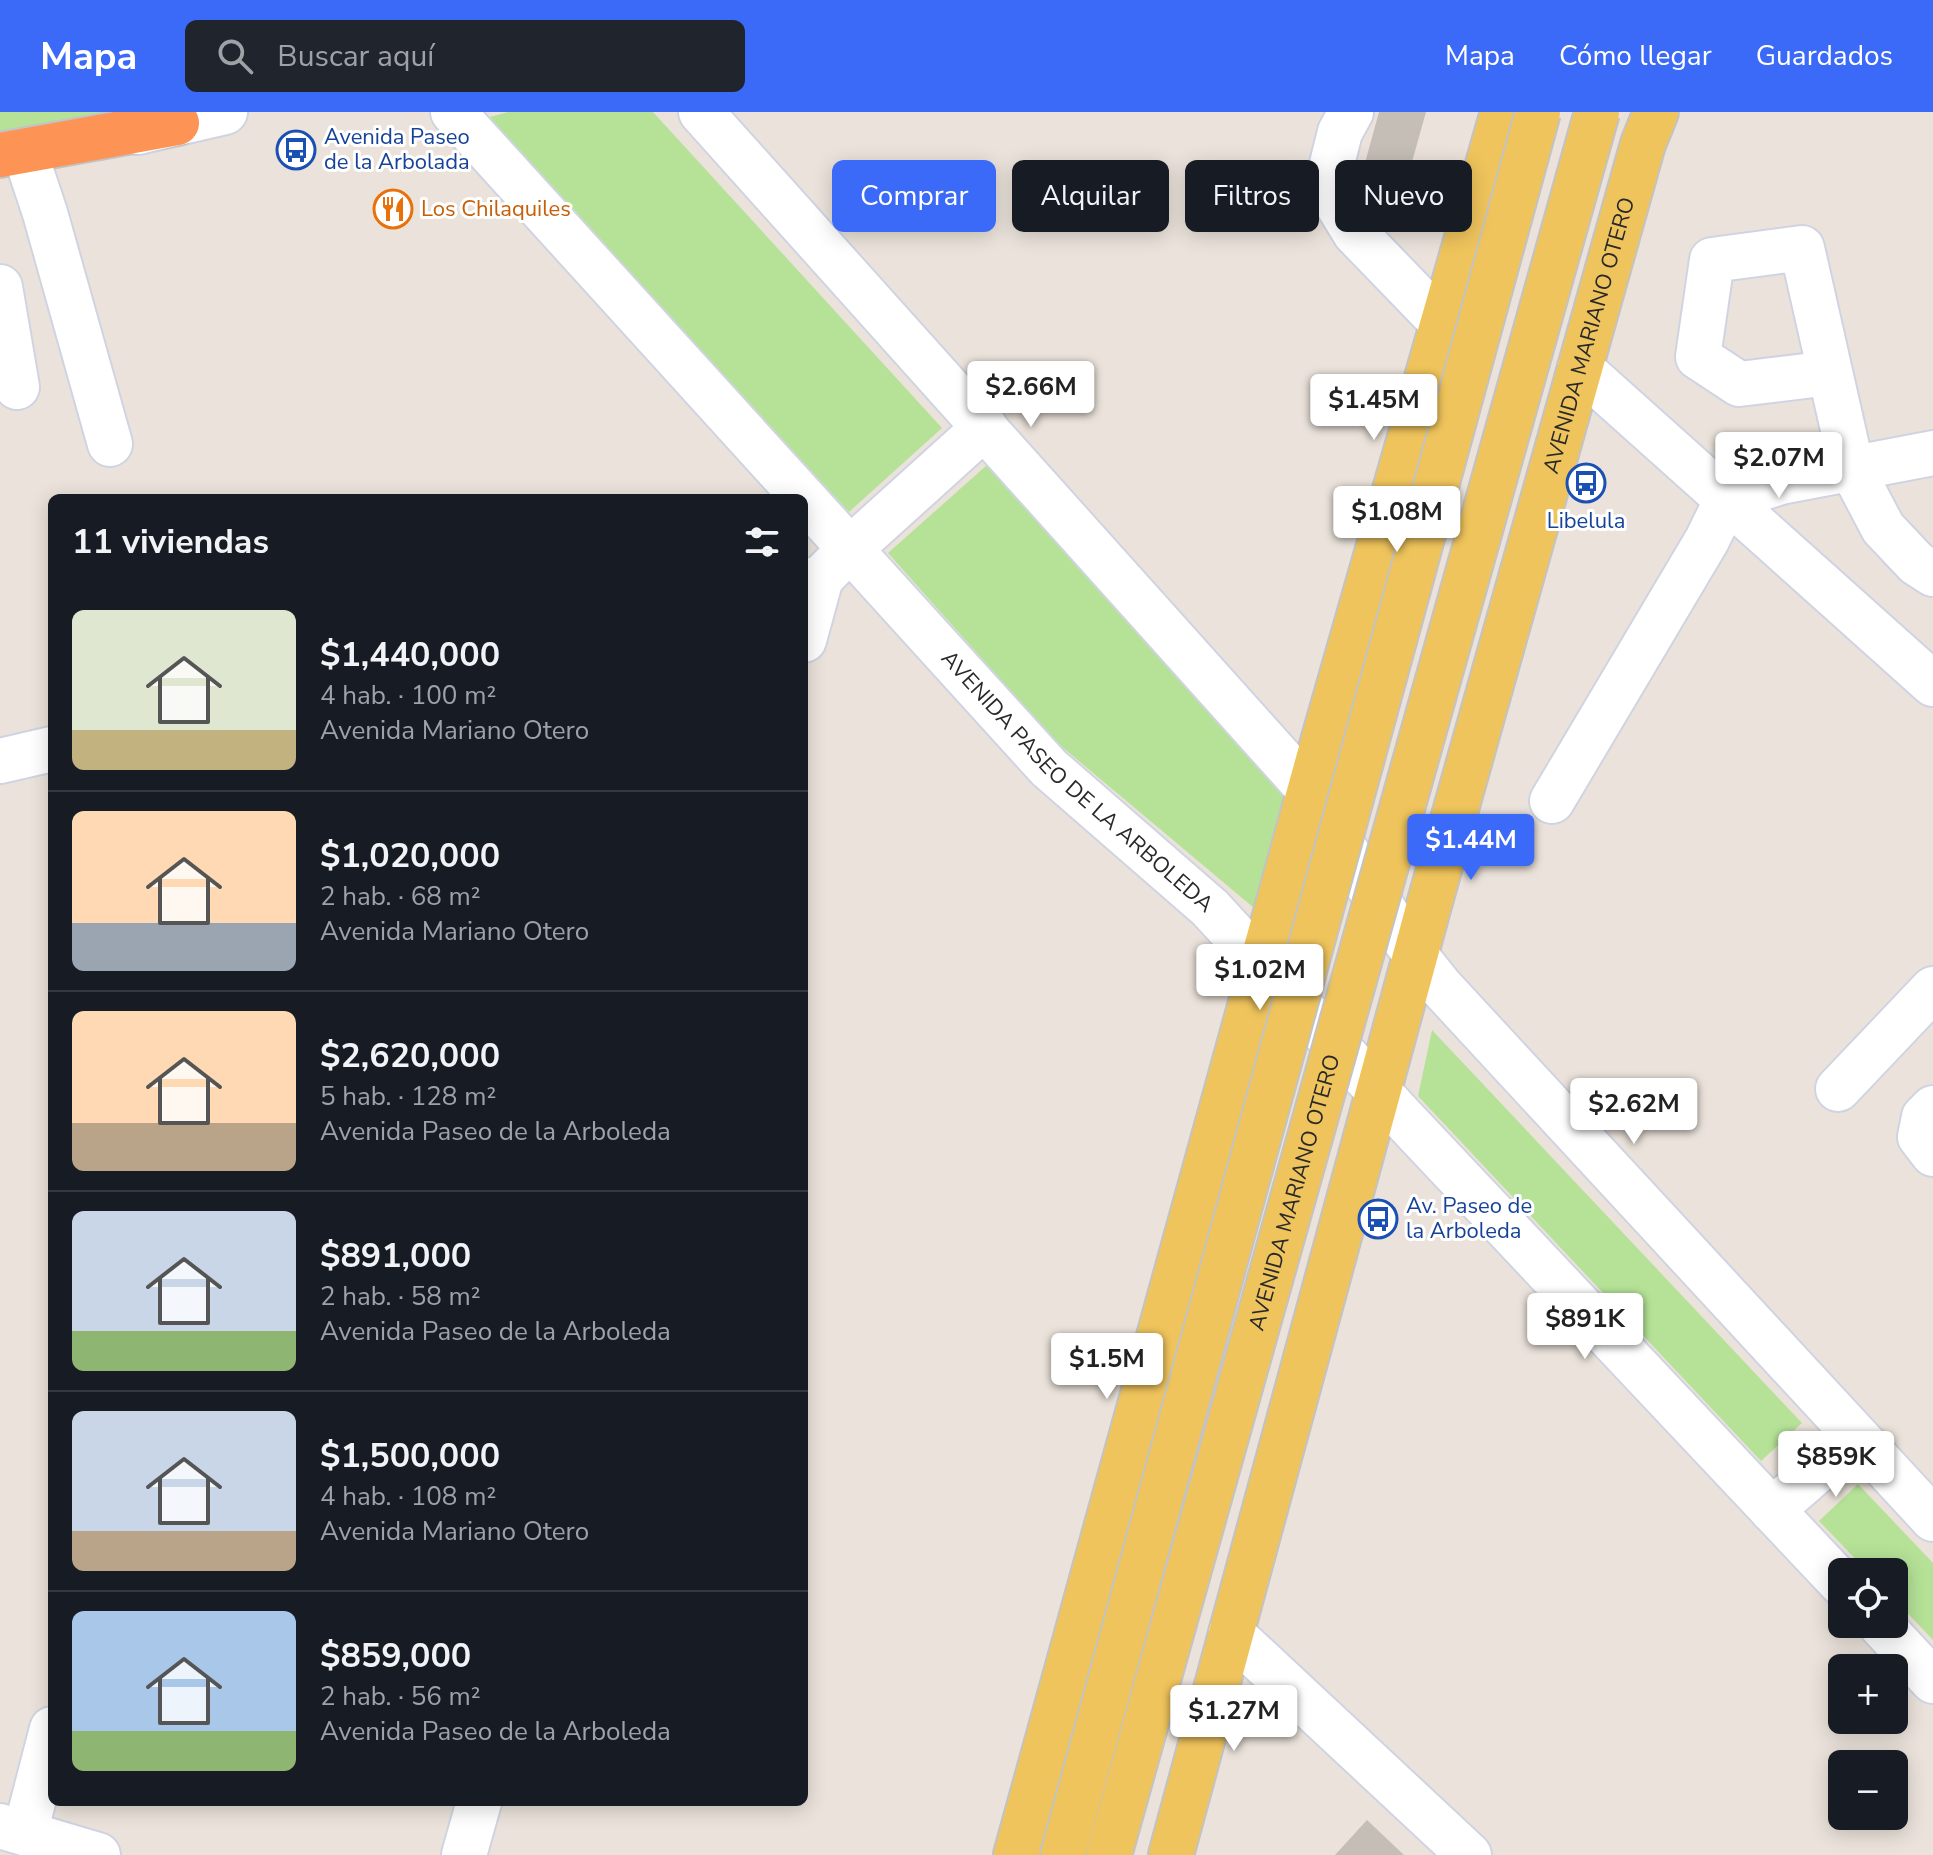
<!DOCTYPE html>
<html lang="es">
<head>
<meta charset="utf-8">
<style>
  :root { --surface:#171b24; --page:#20242c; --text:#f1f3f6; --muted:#9ea1a6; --line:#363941; --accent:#3b69f8 }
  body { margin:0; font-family:"Nunito Sans",sans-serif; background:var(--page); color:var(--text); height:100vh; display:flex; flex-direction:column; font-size:30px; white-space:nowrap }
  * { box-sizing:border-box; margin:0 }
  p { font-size:26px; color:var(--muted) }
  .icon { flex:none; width:44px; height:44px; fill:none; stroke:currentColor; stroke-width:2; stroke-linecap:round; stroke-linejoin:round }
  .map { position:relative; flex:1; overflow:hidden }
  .panel { position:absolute; left:48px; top:382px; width:760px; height:1312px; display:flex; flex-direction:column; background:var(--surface); border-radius:12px; box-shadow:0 4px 20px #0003 }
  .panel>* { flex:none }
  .top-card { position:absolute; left:832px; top:48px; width:760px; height:72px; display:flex; gap:16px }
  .tools { position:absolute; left:1828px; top:1446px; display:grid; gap:16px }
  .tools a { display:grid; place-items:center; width:80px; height:80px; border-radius:12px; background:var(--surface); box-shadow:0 4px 20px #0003; font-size:40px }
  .price { position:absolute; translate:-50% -68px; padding:0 18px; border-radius:8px; background:#fff; color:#222; font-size:26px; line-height:52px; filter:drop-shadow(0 2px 4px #0008) }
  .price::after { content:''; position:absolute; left:50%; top:48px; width:24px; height:18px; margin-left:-12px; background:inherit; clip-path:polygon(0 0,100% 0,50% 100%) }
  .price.selected { background:var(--accent); color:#fff }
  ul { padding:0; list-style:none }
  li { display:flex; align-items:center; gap:24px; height:200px; padding:0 24px }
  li+li { border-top:2px solid var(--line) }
  li span { display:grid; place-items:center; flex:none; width:224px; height:160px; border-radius:12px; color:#555 }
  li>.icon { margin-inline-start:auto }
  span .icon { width:96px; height:96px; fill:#fffc; stroke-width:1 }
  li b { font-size:34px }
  h2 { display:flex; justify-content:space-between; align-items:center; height:96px; padding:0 24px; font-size:34px }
  .tag { padding:0 28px; border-radius:12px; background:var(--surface); box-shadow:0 4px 20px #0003; font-size:28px; line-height:72px }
  .tag.selected { background:var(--accent); color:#fff }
  header { display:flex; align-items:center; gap:48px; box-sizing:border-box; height:112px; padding:0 40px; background:var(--accent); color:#fff }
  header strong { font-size:38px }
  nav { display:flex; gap:44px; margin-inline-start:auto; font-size:28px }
  .search { width:560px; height:72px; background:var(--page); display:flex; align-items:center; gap:20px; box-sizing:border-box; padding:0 28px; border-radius:12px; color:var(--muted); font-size:30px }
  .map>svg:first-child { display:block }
</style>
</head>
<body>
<header>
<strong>Mapa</strong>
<div class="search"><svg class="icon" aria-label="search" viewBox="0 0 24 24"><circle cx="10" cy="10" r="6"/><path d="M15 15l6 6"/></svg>Buscar aquí</div>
<nav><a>Mapa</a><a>Cómo llegar</a><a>Guardados</a></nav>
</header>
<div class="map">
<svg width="1933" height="1743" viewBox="0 0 1933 1743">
  <rect width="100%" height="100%" fill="#ebe3db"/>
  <path fill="#b5e297" d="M0,0H112L0,20Z
    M508,0H653L942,316L849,400L486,6Z
    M987,353L1290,688L1260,801L1055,629L888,441Z
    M1432,918L1802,1311L1761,1349L1418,984Z
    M1858,1372L1933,1451V1528L1894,1487V1460H1868L1819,1409Z"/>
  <path fill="#c4beb6" d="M1379,0H1426L1397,103L1354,91Z
    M1367,1708L1404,1743H1335Z"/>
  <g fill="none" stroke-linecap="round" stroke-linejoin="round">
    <g stroke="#d0d4e2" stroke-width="48">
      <g id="minor">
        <path id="s1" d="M453,0L1049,656L1210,796L1400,1003L1842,1472"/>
        <path d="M701,0L1310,679C1350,746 1390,813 1440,874L1933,1407"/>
        <path d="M1351,0L1340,20L1331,56L1336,90L1355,121L1443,212"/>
        <path d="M138,20L225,0"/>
        <path d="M27,47L45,101L110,332"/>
        <path d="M0,175L17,275"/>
        <path d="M1580,256L1933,572"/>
        <path d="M1830,261L1739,272L1698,245L1712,148L1802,136L1852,357L1883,416L1916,451L1933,462"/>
        <path d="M804,470L821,466L850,437L985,315"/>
        <path d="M804,528L821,466"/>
        <path d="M0,649L52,637"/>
        <path d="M1552,689L1707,428L1727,387L1781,370L1933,341"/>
        <path d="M1838,977L1933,877"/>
        <path d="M1933,996L1924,1005L1920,1025L1933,1042"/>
        <path d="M1772,1398L1856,1325"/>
        <path d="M1880,1512L1933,1569"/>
        <path d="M1231,1521L1469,1743"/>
        <path d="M0,1714L98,1743"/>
        <path d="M25,1721L52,1617"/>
        <path d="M464,1743L479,1690"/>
      </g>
    </g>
    <g stroke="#c3c3c3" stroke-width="48">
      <g id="major">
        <path d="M1016,1743L1323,630L1503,0"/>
        <path id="s2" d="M1171,1743L1429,793L1643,32L1656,0"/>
      </g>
    </g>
    <g stroke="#c3c3c3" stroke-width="48">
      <path id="highway" d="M0,43L177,11"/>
    </g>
    <use href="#minor" stroke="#fff" stroke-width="44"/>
    <use href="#major" stroke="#efc45c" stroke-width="44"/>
    <use href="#highway" stroke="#fd9354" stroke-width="44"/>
    <g stroke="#c3c3c3" stroke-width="48" stroke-linecap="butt">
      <g id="major-bridge">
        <path d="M1063,1743L1538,0"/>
        <path id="s3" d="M1109,1743L1597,0"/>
      </g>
    </g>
    <use href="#major-bridge" stroke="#efc45c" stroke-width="44"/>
  </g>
  <defs>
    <g id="bus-ring" transform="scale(2)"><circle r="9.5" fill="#fff" stroke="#1a4fb4" stroke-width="1.5"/><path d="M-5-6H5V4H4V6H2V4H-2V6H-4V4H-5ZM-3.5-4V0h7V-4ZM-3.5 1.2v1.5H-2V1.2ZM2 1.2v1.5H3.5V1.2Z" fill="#1a4fb4"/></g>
    <g id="restaurant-ring" transform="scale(2)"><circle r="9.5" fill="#fff" stroke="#e8710a" stroke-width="1.5"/><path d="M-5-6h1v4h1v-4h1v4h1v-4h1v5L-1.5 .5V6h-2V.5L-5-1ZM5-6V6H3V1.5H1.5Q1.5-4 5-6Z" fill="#e8710a"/></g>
  </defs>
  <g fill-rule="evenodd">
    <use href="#bus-ring" x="296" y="38"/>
    <use href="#restaurant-ring" x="393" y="97"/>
    <use href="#bus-ring" x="1586" y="371"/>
    <use href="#bus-ring" x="1378" y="1107"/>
  </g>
  <g text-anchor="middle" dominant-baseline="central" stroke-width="6" stroke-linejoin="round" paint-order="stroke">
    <g font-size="22" fill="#164399" stroke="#fff" text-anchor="start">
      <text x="324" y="25">Avenida Paseo<tspan x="324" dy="25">de la Arbolada</tspan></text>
      <text x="1586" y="409" text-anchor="middle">Libelula</text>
      <text x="1406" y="1094">Av. Paseo de<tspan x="1406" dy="25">la Arboleda</tspan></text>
    </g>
    <g font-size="22" fill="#c56008" stroke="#fff" text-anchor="start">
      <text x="421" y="97">Los Chilaquiles</text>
    </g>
    <g font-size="22" fill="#292929" stroke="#fff">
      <text stroke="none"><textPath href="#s2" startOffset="1576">AVENIDA MARIANO OTERO</textPath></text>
      <text stroke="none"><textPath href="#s1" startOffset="916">AVENIDA PASEO DE LA ARBOLEDA</textPath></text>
      <text stroke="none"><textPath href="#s3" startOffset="688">AVENIDA MARIANO OTERO</textPath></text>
    </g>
  </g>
</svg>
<div class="tools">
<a><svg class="icon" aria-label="locate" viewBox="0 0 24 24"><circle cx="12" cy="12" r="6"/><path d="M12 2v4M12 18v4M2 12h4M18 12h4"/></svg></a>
<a>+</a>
<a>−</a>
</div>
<b class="price" style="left:1031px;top:317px">$2.66M</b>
<b class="price" style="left:1374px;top:330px">$1.45M</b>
<b class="price" style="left:1779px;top:388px">$2.07M</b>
<b class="price" style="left:1397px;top:442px">$1.08M</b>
<b class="price selected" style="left:1471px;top:770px">$1.44M</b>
<b class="price" style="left:1260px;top:900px">$1.02M</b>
<b class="price" style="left:1634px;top:1034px">$2.62M</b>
<b class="price" style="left:1585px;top:1249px">$891K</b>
<b class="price" style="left:1107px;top:1289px">$1.5M</b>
<b class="price" style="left:1836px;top:1387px">$859K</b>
<b class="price" style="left:1234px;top:1641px">$1.27M</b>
<div class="top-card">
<a class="tag selected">Comprar</a>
<a class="tag">Alquilar</a>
<a class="tag">Filtros</a>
<a class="tag">Nuevo</a>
</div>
<section class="panel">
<h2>11 viviendas<svg class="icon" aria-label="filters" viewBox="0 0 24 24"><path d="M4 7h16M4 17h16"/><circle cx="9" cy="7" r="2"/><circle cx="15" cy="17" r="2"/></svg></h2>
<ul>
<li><span style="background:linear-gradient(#dfe7d0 75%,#c2b280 0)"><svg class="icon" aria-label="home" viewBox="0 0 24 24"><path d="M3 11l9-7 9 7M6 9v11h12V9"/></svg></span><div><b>$1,440,000</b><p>4 hab. · 100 m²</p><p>Avenida Mariano Otero</p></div></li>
<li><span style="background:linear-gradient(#ffd9b3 70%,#9aa5b1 0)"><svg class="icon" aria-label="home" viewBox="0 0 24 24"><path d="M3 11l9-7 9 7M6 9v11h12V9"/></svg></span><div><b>$1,020,000</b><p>2 hab. · 68 m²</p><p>Avenida Mariano Otero</p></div></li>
<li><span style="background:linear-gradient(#ffd9b3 70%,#b9a48a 0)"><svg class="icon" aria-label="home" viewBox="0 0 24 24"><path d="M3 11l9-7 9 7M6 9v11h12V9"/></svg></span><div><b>$2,620,000</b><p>5 hab. · 128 m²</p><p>Avenida Paseo de la Arboleda</p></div></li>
<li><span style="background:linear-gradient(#c9d6e8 75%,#8fb573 0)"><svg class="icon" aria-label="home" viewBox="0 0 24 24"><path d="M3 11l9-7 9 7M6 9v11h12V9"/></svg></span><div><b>$891,000</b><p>2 hab. · 58 m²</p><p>Avenida Paseo de la Arboleda</p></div></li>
<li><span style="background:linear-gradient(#c9d6e8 75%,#b9a48a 0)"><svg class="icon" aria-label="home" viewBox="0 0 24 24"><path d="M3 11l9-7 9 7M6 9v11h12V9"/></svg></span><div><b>$1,500,000</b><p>4 hab. · 108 m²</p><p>Avenida Mariano Otero</p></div></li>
<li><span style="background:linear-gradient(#a9c7e8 75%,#8fb573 0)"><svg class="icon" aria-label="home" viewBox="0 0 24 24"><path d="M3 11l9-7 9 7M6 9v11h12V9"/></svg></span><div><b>$859,000</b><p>2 hab. · 56 m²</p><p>Avenida Paseo de la Arboleda</p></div></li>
</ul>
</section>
</div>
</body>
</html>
